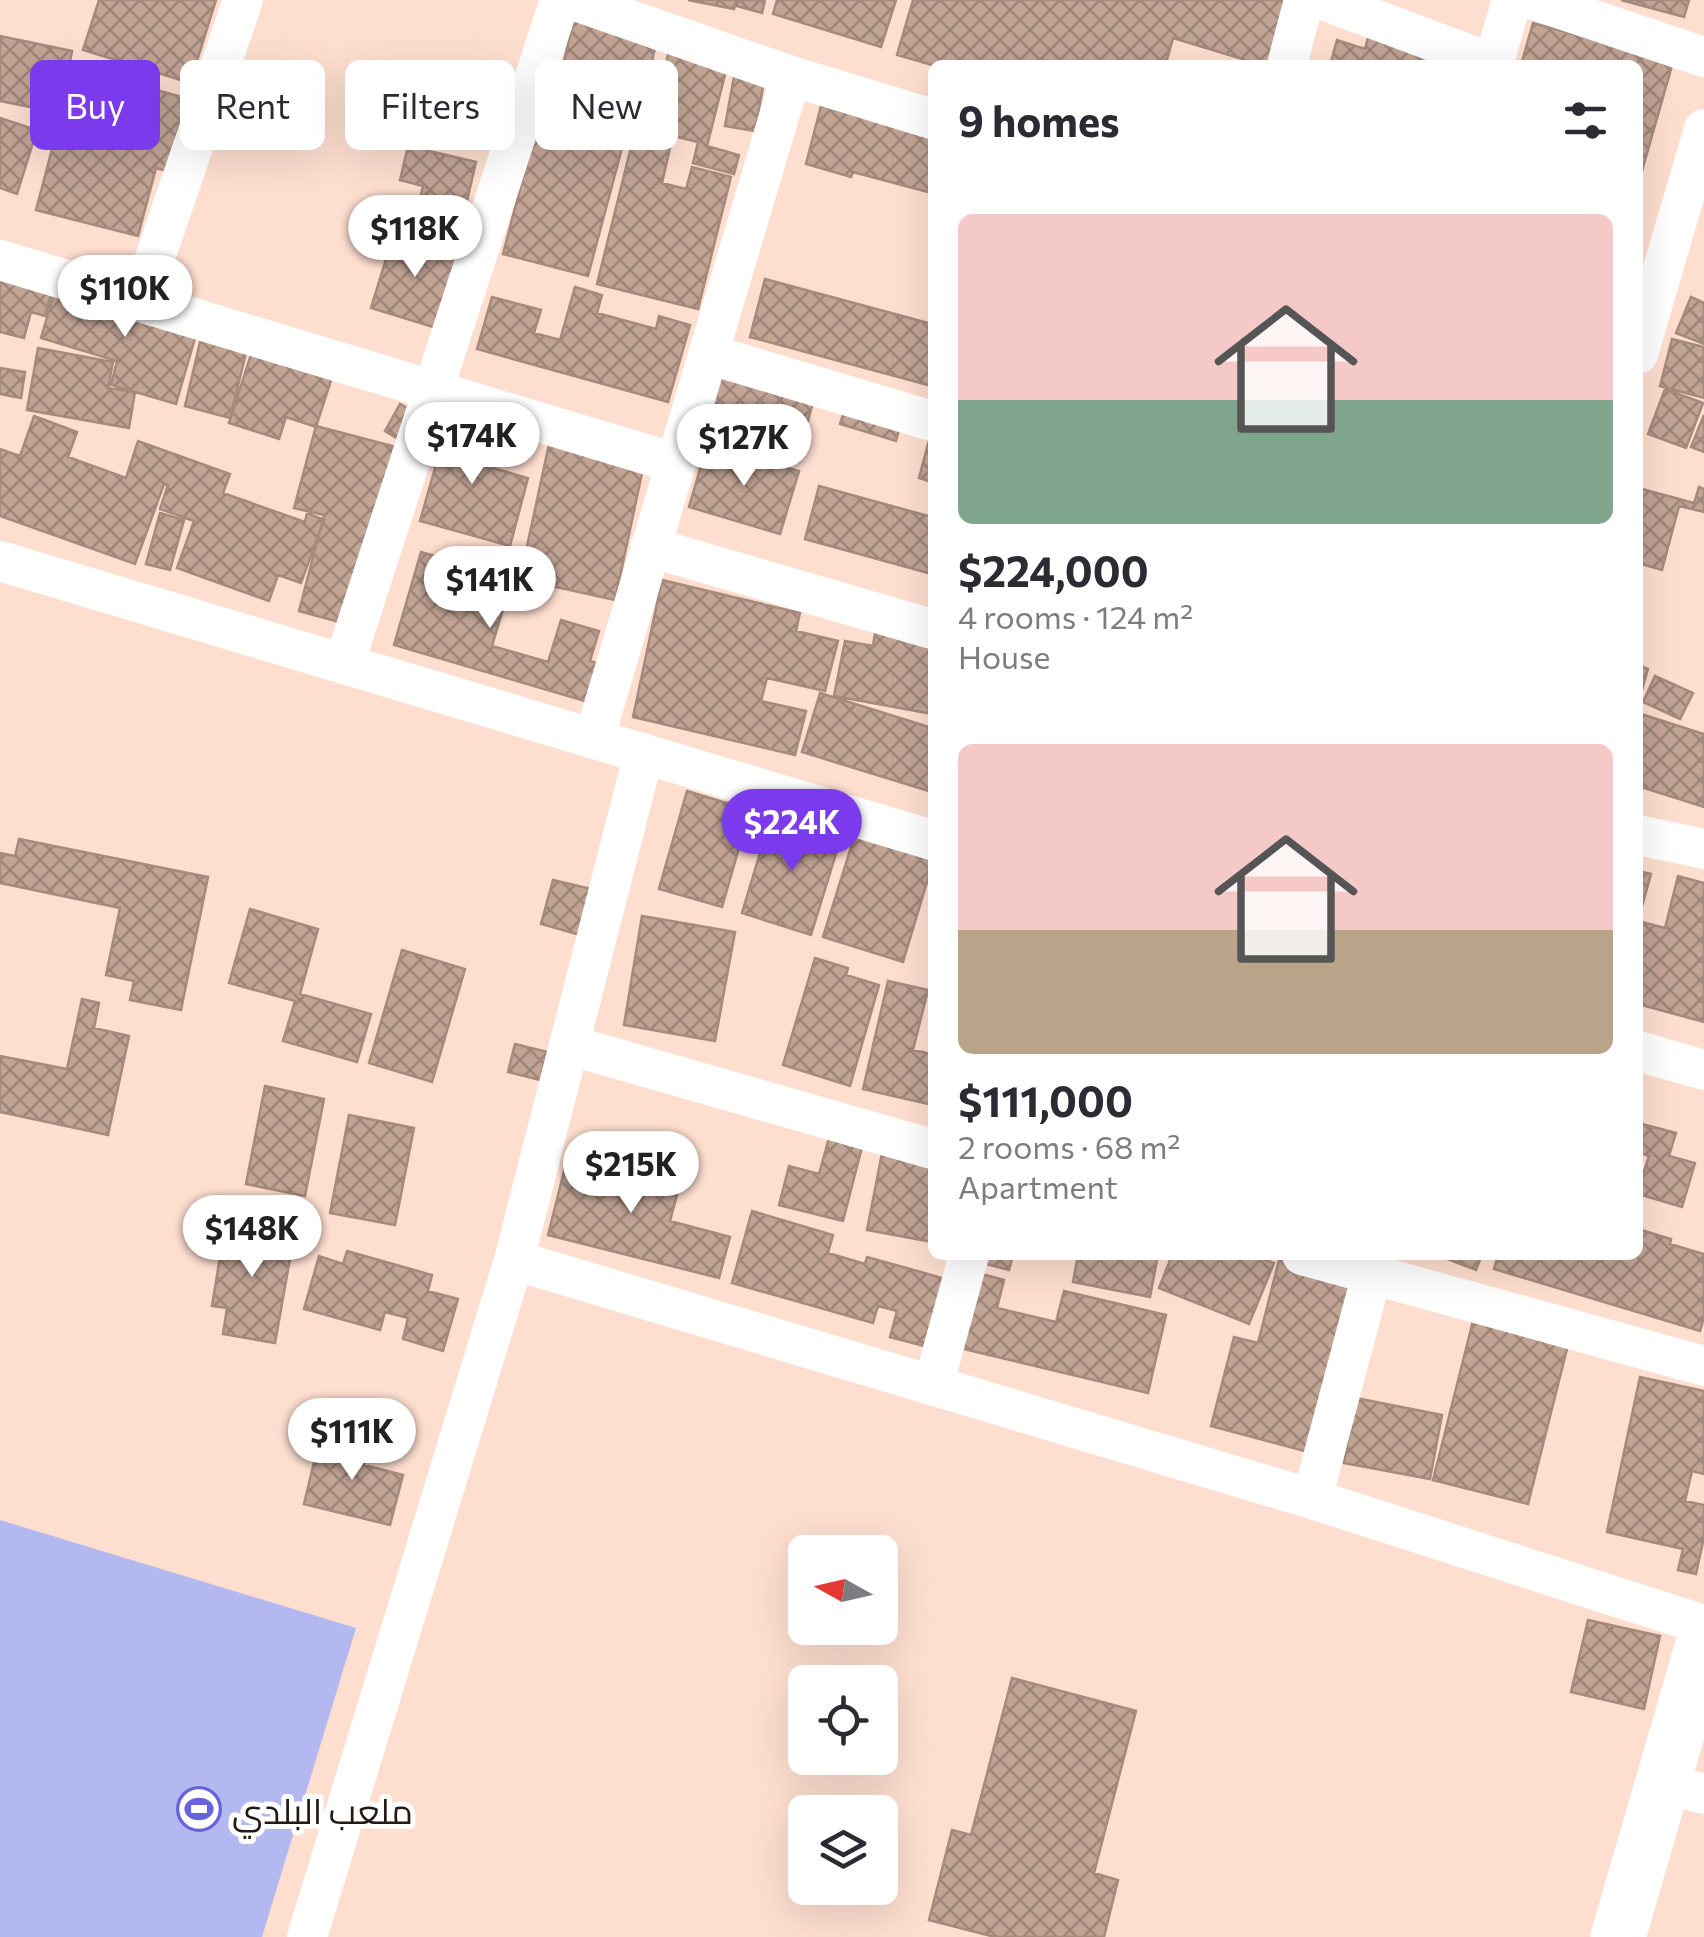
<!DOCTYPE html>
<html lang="en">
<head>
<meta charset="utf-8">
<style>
  :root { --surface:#fff; --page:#f2f2f3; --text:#2b2b33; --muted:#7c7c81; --accent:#7c3aed }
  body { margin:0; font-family:Commissioner,Cairo,sans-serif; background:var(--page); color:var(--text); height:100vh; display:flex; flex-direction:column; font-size:38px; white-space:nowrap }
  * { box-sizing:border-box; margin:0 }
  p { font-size:32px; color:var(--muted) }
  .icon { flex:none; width:55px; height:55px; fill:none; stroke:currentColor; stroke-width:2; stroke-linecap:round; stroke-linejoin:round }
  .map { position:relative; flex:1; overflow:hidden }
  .side { position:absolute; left:928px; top:60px; width:715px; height:1200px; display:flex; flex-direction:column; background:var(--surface); border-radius:15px; box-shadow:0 10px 40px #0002 }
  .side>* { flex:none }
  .guide { position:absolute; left:30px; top:60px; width:748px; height:90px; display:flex; gap:20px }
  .needle { width:65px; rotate:278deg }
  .fabs { position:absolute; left:788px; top:1535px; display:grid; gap:20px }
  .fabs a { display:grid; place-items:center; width:110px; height:110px; border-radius:15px; background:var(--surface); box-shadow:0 10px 40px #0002; font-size:50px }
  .price { position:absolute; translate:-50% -85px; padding:0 22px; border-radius:35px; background:#fff; color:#222; font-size:32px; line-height:65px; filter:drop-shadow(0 2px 5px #0008) }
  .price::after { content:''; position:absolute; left:50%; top:60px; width:30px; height:22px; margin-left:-15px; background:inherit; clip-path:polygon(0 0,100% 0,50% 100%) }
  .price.active { background:var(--accent); color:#fff }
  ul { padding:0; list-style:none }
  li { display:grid; align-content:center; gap:20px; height:530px; padding:0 30px }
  li span { display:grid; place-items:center; height:310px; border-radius:15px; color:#555 }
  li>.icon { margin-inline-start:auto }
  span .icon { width:180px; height:180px; fill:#fffc; stroke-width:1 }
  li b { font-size:42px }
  h2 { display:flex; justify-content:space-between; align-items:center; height:120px; padding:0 30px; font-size:42px }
  .chip { padding:0 35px; border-radius:15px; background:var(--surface); box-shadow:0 10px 40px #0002; font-size:35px; line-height:90px }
  .chip.active { background:var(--accent); color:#fff }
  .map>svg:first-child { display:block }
</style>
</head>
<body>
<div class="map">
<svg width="1704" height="1937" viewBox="0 0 1704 1937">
  <defs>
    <pattern id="building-cross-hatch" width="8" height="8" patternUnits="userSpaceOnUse" patternTransform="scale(2.5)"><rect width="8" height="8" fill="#c2a495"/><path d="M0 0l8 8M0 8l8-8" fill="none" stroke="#9d8578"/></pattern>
  </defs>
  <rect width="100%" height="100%" fill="#fddecf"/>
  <path fill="#b3b9f0" d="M0,1520L356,1628L262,1937H0Z"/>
  <path fill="url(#building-cross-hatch)" stroke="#a68a7c" stroke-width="2.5" d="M99,0H216L190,83L83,50Z
    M688,0H736L734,9Z
    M738,0H765L762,13L737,6Z
    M777,0H896L881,47L773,14Z
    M913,0H1281L1293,4L1274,65H1262L1173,38L1167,60L1163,59L1162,65H1060L1043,60L1042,65H932L897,55Z
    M1621,0H1689L1684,17Z
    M574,19L657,40L640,111L557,90Z
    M1533,23L1616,46L1677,48L1638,185V65H1521Z
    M1370,30L1482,65H1330L1337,40L1365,49Z
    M0,36L72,51L60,113L0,101Z
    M669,51L727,67L707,146L739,155L734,174L693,163L698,142L649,130Z
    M80,70L186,98L167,171L156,168L138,236L36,210L57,130L112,145L123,105L75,92Z
    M735,71L765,76L755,131L725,126Z
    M821,106L932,136V193L853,172L851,177L806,164Z
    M539,115L625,137L588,276L503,254Z
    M0,118L37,130L17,194L0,188Z
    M634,135L671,144L662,183L686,189L692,167L731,177L698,309L597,284Z
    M408,146L476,162L458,240L413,229L423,186L400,180Z
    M394,233L459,253L436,328L371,308Z
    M0,265L55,279L45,316L31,312L24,338L0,332Z
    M765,279L932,324V386L750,337Z
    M57,283L199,324L176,404L111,385L117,361L41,338Z
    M575,287L602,295L597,313L656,329L659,316L690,325L668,402L477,349L492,297L541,310L534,333L560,340Z
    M1691,297L1704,303V344L1676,333Z
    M201,338L247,349L230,418L185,406Z
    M1672,339L1704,347V398L1660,386Z
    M254,345L334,371L316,427L286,417L279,439L229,423Z
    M38,348L113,362L108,388L135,392L129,428L27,410Z
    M722,363L817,389L796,462L780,457L788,431L774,427L767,449L703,431Z
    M0,368L25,372L21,398L0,394Z
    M1665,389L1703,403L1686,448L1648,434Z
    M849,396L904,412L896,441L840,424Z
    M400,404L413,411L398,439L385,431Z
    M450,415L492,427L482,465L528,478L510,546L420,521Z
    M1704,415V452L1691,447Z
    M34,416L77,432L68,457L126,478L138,441L230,474L223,493L305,522L307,513L324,520L301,583L278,575L269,601L177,568L194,521L160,509L168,485L164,484L135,564L0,516V449L20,456Z
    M316,426L411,451L365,629L299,611L324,515L294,508Z
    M932,429V482L919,478Z
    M549,444L644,464L615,600L520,579Z
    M707,445L799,471L780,534L689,507Z
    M819,486L932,517V574L805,539Z
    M1699,487L1704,489V512L1679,506L1662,570L1638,563V488L1694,503Z
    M160,513L184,520L170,570L146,564Z
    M421,552L512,579L492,646L548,662L561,620L599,631L590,661L606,666L595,704L394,645Z
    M662,580L800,613L796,631L838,641L825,691L767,678L761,701L806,711L795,755L633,717Z
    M875,633L932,643V714L834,696L845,641L873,646Z
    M1638,665L1648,669L1638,704Z
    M1655,676L1693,693L1680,719L1643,702Z
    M820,693L932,728V792L802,752Z
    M1638,713L1704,734V807L1638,786Z
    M687,791L750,810L722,907L659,889Z
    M772,813L842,834L811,935L742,913Z
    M856,831L932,855V865L903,962L823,937Z
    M19,839L208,877L181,1010L130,1000L134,981L106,975L120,908L0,883V853L15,856Z
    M1638,871L1651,874L1638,921L1665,928L1678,876L1704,883V1022L1638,1004Z
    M553,880L591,889L580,935L541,924Z
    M250,909L318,929L300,994L371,1014L357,1062L283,1041L295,1001L229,983Z
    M642,916L735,932L715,1041L624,1025Z
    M402,950L465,969L432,1082L369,1063Z
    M815,958L848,968L846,975L879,985L850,1086L783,1065Z
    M888,981L928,990L913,1050L932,1054V1105L863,1089Z
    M82,999L99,1003L94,1028L129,1036L108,1135L0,1112V1056L67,1069Z
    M515,1044L547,1052L540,1080L508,1072Z
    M265,1086L324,1099L305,1196L246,1184Z
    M349,1115L414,1128L395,1225L330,1213Z
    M1642,1124L1676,1133L1669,1156L1695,1163L1682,1207L1638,1194V1173L1643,1175L1649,1156L1638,1152Z
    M829,1138L862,1147L843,1221L779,1205L789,1166L819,1174Z
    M883,1148L932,1158V1242L867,1230Z
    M569,1151L681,1180L670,1221L730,1237L719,1278L548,1235Z
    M752,1211L833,1235L828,1253L865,1264L867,1257L946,1279L928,1347L890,1337L897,1311L878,1306L873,1323L732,1283Z
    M226,1220L294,1236L275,1343L223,1334L227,1308L212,1306Z
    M1638,1229L1671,1239L1670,1244L1704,1254V1318L1700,1331L1494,1269L1498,1255H1638Z
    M347,1251L432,1275L428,1291L458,1299L443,1351L403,1339L408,1318L385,1312L380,1330L304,1309L319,1256L343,1264Z
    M981,1255H1013L1009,1270L979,1262Z
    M1078,1255H1158L1150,1297L1073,1282Z
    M1172,1255H1253L1274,1263L1249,1324L1159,1288Z
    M1437,1255H1482L1476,1270Z
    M1279,1260L1357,1280L1312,1453L1211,1426L1234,1337L1258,1343Z
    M978,1273L1004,1280L997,1308L1056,1322L1064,1291L1166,1315L1148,1393L960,1348Z
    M1476,1309L1571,1333L1528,1504L1433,1480Z
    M1640,1377L1704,1391V1474L1692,1471L1685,1501L1704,1505V1537L1696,1574L1678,1570L1683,1549L1607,1532Z
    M1356,1398L1442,1415L1430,1479L1344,1463Z
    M320,1437L368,1448L364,1465L403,1475L390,1525L304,1504Z
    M1588,1620L1660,1636L1644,1709L1571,1692Z
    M1012,1678L1136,1711L1094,1873L1118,1880L1104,1937H995L929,1920L952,1830L971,1835Z"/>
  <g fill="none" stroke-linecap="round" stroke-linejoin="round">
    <path stroke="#fff" stroke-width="40" d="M573,0L791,76L932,119
      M1323,0L1494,64
      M1534,0L1704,57
      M1287,65L1304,0
      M1493,65L1512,0
      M0,260L675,463
      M140,302L243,0
      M708,354L932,421
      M1638,354L1704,129
      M650,547L932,629
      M0,561L932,840
      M344,664L560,0
      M594,739L791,76
      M1638,835L1704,849
      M569,1045L932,1149
      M1638,1051L1704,1070
      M1302,1255L1704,1366
      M514,1260L1312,1499L1704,1625
      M933,1386L969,1255
      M1312,1499L1377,1255
      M1663,1783L1704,1794
      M307,1937L514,1260L644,753"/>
    <path stroke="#fff" stroke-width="55" d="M1618,1937L1704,1641"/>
  </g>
  <defs>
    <g id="stadium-ring" transform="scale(2.25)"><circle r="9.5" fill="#fff" stroke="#6663dc" stroke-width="1.5"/><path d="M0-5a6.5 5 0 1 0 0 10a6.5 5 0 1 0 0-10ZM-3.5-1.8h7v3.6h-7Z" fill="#6663dc"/></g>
  </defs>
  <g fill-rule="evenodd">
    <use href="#stadium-ring" x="199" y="1809"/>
  </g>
  <g text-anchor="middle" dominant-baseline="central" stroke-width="10" stroke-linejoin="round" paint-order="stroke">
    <g font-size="35" fill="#241914" stroke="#fff" text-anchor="start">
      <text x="232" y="1809">ملعب البلدي</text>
    </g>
  </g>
</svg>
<div class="fabs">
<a><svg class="needle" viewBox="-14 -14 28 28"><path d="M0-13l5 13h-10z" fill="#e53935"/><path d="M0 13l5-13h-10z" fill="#7c7c81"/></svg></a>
<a><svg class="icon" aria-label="locate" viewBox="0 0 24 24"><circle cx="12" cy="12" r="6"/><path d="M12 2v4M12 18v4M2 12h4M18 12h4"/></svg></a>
<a><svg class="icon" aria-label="layers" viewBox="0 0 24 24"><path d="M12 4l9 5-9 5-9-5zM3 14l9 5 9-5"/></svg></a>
</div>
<b class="price" style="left:415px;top:280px">$118K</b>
<b class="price" style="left:125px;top:340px">$110K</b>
<b class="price" style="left:472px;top:487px">$174K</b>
<b class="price" style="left:744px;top:489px">$127K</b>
<b class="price" style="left:490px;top:631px">$141K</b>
<b class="price active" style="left:792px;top:874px">$224K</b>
<b class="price" style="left:631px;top:1216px">$215K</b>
<b class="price" style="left:252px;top:1280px">$148K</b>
<b class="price" style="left:352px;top:1483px">$111K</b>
<div class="guide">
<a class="chip active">Buy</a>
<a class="chip">Rent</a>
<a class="chip">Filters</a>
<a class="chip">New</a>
</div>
<section class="side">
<h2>9 homes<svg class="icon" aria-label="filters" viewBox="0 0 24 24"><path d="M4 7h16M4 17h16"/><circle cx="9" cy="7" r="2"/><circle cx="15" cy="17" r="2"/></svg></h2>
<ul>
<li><span style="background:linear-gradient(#f6c9c9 60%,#7fa58c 0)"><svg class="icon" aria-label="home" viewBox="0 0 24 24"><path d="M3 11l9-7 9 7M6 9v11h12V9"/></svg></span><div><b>$224,000</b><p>4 rooms · 124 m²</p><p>House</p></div></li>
<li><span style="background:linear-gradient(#f6c9c9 60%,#b9a48a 0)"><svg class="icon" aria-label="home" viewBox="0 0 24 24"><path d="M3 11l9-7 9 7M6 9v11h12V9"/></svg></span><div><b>$111,000</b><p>2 rooms · 68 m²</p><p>Apartment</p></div></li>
</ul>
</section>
</div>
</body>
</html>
